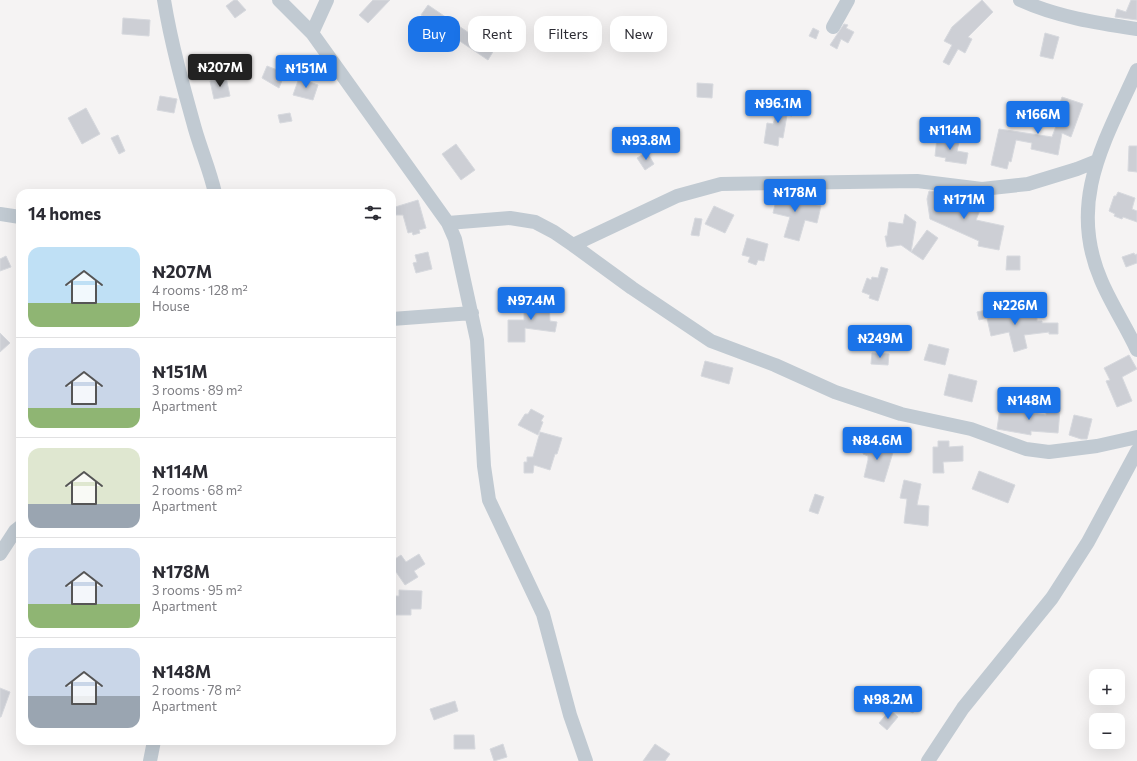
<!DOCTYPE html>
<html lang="en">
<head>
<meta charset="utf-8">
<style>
  :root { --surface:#fff; --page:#f7f7f7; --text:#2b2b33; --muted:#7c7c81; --line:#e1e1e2; --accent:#1a73e8 }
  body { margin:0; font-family:Commissioner,sans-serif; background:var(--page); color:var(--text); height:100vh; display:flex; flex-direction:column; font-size:15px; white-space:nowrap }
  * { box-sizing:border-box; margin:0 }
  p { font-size:13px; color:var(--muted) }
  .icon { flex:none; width:22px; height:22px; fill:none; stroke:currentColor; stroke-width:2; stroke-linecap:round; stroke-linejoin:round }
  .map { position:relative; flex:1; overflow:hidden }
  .sheet { position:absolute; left:16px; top:189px; width:380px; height:556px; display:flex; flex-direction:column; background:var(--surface); border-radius:12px; box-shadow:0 4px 16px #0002 }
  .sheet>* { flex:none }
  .top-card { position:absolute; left:408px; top:16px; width:380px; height:36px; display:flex; gap:8px }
  .buttons { position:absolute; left:1089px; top:669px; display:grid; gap:8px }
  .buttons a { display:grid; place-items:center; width:36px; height:36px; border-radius:8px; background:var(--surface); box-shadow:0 4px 16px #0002; font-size:20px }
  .price { position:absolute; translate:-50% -34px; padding:0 9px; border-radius:4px; background:var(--accent); color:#fff; font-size:13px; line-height:26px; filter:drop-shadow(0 1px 2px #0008) }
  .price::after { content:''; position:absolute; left:50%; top:24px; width:12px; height:9px; margin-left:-6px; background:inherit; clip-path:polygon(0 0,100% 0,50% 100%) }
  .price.active { background:#222; color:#fff }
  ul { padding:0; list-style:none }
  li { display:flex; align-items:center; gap:12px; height:100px; padding:0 12px }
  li+li { border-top:1px solid var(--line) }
  li span { display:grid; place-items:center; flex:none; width:112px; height:80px; border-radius:12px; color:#555 }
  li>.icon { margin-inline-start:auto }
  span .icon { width:48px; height:48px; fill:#fffc; stroke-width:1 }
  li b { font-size:17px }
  h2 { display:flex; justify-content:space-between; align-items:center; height:48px; padding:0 12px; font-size:17px }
  .tag { padding:0 14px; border-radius:12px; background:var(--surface); box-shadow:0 4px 16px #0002; font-size:14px; line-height:36px }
  .tag.active { background:var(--accent); color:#fff }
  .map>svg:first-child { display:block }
</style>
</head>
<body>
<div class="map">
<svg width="1137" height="761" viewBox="0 0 1137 761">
  <rect width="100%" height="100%" fill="#f5f3f3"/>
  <path fill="#cdcfd5" stroke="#d7d9de" d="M234,0H237L246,10L235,18L226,6Z
    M373,0H390L368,23L359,15Z
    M982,0L993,12L968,37L972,39L965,53L958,49L949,65L943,62L952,45L944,41L952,27Z
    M1131,0H1137V20L1115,17L1117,9L1126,12Z
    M428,5L494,50L488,60L421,15Z
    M123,18L150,20L149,36L122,34Z
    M844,24L848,25L846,28L854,32L848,43L841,39L837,49L830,45Z
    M813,28L819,31L816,39L809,36Z
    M1045,33L1059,37L1053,59L1040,56Z
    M267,66L285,73L279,88L262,78Z
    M226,77L230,96L214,99L210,81Z
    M299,78L318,85L313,100L293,95Z
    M697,83L713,84L712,98L697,97Z
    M160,96L177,99L174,113L157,110Z
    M1062,97L1083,104L1071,137L1062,133L1058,155L1031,149L1032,143L1016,140L1011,162L1009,161L1007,169L991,165L999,129L1052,137L1059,118L1055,117Z
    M776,101L785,102V106L794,107L792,116L787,115L783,138L779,137L778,146L764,143L767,123L773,124L775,118Z
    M86,108L100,134L82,144L68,118Z
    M290,113L292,121L280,123L278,115Z
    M927,118L947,122L943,138L924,134Z
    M656,130L664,137L651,150L644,142Z
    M118,135L125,151L119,154L111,138Z
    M937,138L959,142L957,151L968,153L966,164L945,161L946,158L935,156Z
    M456,144L475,170L461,180L442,154Z
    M1129,146H1137V172L1128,171Z
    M647,152L654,164L645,170L637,158Z
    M789,191L795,193L794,199L821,206L817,223L805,220L799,241L784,237L790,217L773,213L778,192Z
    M929,191L950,194V196L980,210L976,220L1004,226L999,250L978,246L979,241L930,219L927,199Z
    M1118,192L1135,198L1132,209L1137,211V222L1123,217L1122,219L1114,216L1115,214L1109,211L1114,196H1116Z
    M418,200L426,228L419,230L420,233L413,235L412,232L408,233L403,215H392V208Z
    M714,206L734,215L725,233L705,224Z
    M905,214L916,222L911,252L901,245L887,247L885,236H887L889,222L903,224Z
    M695,218L702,219L699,236L691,235Z
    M927,230L938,238L923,260L911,252Z
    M747,238L768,244L764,261L758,260L756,265L748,262L750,257L742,255Z
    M428,252L432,269L416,273L413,263L417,262L415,255Z
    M1134,253L1135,255L1137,254V263L1126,267L1122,257Z
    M6,256L11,267L0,271V259Z
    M1007,256H1020V270H1006Z
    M881,267L888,269L878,301L869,298L870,295L862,292L867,278L871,280L872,277L878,278Z
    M524,301H549L550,321L557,322L555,332L525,328V342H508V320H524Z
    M1007,305L1009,312L1012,311L1013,317L1037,315V321H1042V323H1058V334H1049V332L1024,335L1027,348L1014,352L1009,332L991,336L987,318L979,320L977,312Z
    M0,333L10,343L0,352Z
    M929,344L949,349L945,365L924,360Z
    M872,353L889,354L888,365L871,364Z
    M1129,355L1137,369L1122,377L1132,401L1117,407L1106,381L1110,380L1104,368Z
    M705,361L733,368L729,384L701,376Z
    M949,374L977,381L972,402L944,395Z
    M1000,408L1046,415V409L1060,410L1058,433L1031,431V435L997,429Z
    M531,409L544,416L541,421L543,422L538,435L518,425L525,414H528Z
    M1074,415L1092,419L1087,439H1081L1069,435Z
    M540,432L562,438L557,454H555L550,470L534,465L533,473H524V462H527V457H533Z
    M938,441H949V447L963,446V461L943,462L944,473H933V447H938Z
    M866,442L894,449L884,482L864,477L868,460V456L863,454Z
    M979,471L1015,485L1008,503L972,489Z
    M904,480L921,484L917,505L929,506L928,526L904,523L907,499L900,498Z
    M815,494L824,497L818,514L809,511Z
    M419,554L425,564L414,571L418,577L405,585L392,566V561L401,555L406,562Z
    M399,590L422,591L421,609H411V615H392V596H399Z
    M0,688L10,692L1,717H0Z
    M909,699L917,702L913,713L905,709Z
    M455,701L458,711L434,720L430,709Z
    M890,710L898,717L887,730L879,723Z
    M454,735H474L475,749H454Z
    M503,744L507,757L494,761L490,749Z
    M655,744L670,754L665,761H643Z"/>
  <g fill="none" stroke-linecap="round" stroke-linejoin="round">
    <path stroke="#c1cad2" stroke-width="14" d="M164,0C171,43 183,86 195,129C201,150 210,171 215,193
      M279,0L312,33L448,223L455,239L477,340L484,466L489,500L543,614L570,715L586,761
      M1020,0C1057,17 1097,23 1137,29
      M833,27L848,0
      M312,33L327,0
      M1137,70C1105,141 1067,201 1101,280C1111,304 1126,326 1137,350
      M0,214L20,217
      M448,223L510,218L535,222L554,232L573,245L632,288L711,341L775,365L835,392L901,414L971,429L1026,449L1049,452L1097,446L1137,437
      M573,245L677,196L721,184L917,181L982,189L1028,184L1077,169L1097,161
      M392,319L472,313
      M0,554L15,531L20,527
      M150,761L154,741
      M928,761L963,708L1052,598L1088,542L1137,451"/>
  </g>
</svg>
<div class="buttons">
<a>+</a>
<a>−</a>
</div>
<b class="price active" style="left:220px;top:88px">₦207M</b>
<b class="price" style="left:306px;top:89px">₦151M</b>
<b class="price" style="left:778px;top:124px">₦96.1M</b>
<b class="price" style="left:1038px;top:135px">₦166M</b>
<b class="price" style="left:950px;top:151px">₦114M</b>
<b class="price" style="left:646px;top:161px">₦93.8M</b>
<b class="price" style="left:795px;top:213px">₦178M</b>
<b class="price" style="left:964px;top:220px">₦171M</b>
<b class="price" style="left:531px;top:321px">₦97.4M</b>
<b class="price" style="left:1015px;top:326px">₦226M</b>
<b class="price" style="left:880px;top:359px">₦249M</b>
<b class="price" style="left:1029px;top:421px">₦148M</b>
<b class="price" style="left:877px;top:461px">₦84.6M</b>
<b class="price" style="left:888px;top:720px">₦98.2M</b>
<div class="top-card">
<a class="tag active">Buy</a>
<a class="tag">Rent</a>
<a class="tag">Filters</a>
<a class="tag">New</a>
</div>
<section class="sheet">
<h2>14 homes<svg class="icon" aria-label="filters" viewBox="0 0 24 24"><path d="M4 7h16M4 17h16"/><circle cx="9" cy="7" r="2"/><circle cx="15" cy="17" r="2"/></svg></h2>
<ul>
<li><span style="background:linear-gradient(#bfe0f5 70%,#8fb573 0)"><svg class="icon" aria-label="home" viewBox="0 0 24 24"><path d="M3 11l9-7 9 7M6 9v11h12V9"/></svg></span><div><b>₦207M</b><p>4 rooms · 128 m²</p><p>House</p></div></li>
<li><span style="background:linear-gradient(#c9d6e8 75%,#8fb573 0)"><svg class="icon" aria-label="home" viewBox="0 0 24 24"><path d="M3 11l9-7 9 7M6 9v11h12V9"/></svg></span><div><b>₦151M</b><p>3 rooms · 89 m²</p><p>Apartment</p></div></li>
<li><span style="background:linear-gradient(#dfe7d0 70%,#9aa5b1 0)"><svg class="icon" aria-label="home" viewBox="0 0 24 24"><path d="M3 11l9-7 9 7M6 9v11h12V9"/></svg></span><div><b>₦114M</b><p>2 rooms · 68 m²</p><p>Apartment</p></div></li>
<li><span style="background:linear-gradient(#c9d6e8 70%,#8fb573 0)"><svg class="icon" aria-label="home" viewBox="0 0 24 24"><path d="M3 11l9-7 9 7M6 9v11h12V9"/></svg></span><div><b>₦178M</b><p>3 rooms · 95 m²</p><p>Apartment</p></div></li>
<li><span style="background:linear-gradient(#c9d6e8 60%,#9aa5b1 0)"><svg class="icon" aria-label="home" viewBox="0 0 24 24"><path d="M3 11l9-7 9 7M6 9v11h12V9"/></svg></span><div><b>₦148M</b><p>2 rooms · 78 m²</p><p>Apartment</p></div></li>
</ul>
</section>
</div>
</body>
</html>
